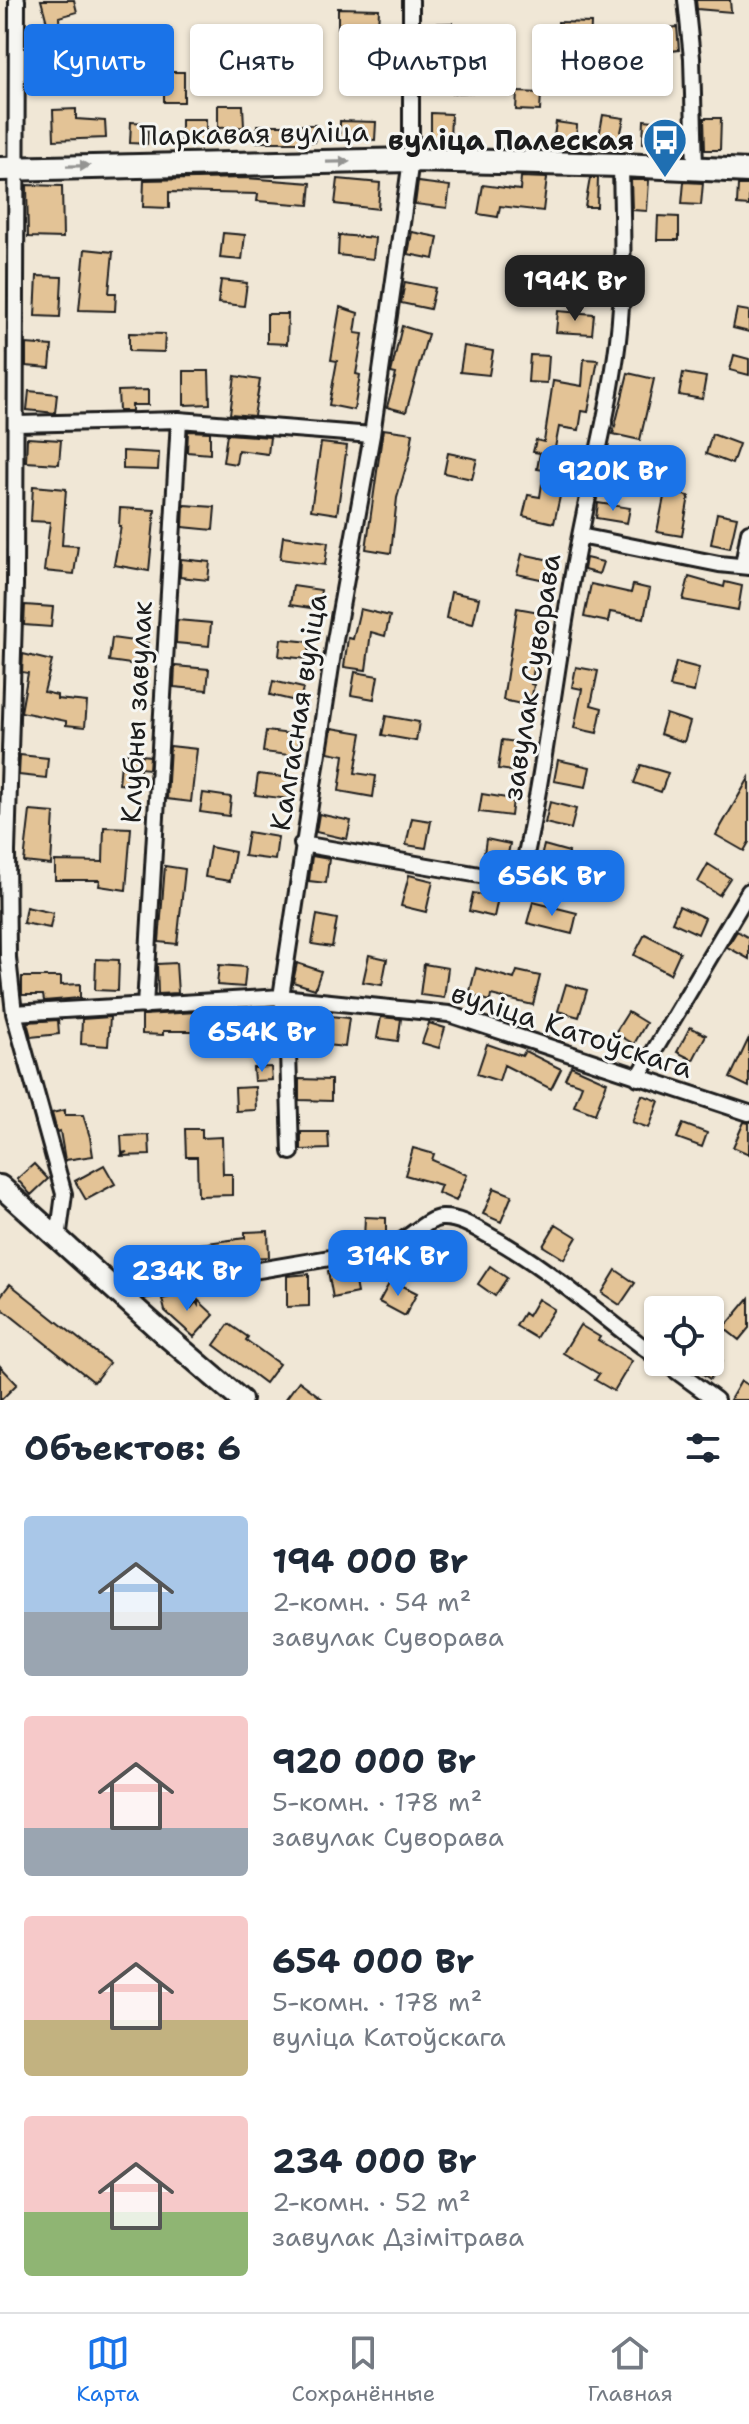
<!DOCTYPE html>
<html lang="ru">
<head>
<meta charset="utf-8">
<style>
  :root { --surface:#fff; --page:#f6f6f7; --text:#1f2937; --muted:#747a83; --line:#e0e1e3; --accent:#1a73e8 }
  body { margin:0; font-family:"Shantell Sans",sans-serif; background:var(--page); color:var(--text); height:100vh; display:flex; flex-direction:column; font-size:30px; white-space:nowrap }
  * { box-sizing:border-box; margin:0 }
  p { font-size:26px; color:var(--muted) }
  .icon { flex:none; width:44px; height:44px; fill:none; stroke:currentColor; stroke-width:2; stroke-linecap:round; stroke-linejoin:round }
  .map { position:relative; height:1400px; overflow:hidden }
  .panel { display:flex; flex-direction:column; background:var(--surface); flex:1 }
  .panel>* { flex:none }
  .banner { position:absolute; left:24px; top:24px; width:702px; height:72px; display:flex; gap:16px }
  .controls { position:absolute; left:644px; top:1296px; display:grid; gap:16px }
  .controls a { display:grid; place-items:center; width:80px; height:80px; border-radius:8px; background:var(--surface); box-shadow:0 2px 6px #0004; font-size:40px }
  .price { position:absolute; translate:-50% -68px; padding:0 18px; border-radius:16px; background:var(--accent); color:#fff; font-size:26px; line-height:52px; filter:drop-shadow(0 2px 4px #0008) }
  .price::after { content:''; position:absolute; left:50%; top:48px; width:24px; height:18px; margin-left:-12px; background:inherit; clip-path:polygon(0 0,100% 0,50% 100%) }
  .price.selected { background:#222; color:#fff }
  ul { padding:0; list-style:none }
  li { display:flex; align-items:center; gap:24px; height:200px; padding:0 24px }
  li span { display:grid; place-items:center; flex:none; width:224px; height:160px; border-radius:8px; color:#555 }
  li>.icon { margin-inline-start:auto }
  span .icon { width:96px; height:96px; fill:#fffc; stroke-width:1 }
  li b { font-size:34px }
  h2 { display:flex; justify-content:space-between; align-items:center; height:96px; padding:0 24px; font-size:34px }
  .tag { padding:0 28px; border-radius:8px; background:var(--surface); box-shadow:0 2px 6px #0004; font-size:28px; line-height:72px }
  .tag.selected { background:var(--accent); color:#fff }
  .tabs { display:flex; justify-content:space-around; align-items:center; height:112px; border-top:2px solid var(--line); background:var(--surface); font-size:22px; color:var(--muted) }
  .tabs a { display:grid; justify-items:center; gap:4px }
  .tabs .selected { color:var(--accent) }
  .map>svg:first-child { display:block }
</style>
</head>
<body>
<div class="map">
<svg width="749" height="1400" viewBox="0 0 749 1400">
  <rect width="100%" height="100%" fill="#f0e7d6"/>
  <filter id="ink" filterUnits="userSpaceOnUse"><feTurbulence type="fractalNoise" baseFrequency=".0125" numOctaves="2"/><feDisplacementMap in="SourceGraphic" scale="16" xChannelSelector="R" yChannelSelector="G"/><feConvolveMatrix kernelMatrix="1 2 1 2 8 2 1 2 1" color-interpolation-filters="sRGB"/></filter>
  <g filter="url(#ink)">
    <path fill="#e3c396" stroke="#1c1c1c" stroke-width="2" d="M41,0H74L77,12L59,17L61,53L56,54L55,51L34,52L33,35L50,34Z
      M696,0H730L731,12L697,9Z
      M338,8L379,9L378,28H338Z
      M558,22L591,23L590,46L557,45Z
      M452,23L453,42H443L439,70L424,67L427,50L426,24Z
      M677,27L679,50L646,54L643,30Z
      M344,62L382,65L381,85L342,82Z
      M248,64L277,65L276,86L247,84Z
      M164,72H184V102H164Z
      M449,74H475L476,92L449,93Z
      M517,92L541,93L540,111L516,110Z
      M218,105H243L244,127L218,128Z
      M76,109V119L105,121L106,138L54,140L53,110Z
      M431,113L451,114L450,142L431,141Z
      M603,115L624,118L618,146L598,142Z
      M704,118H721L720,150H705Z
      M181,119H206V144H181Z
      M644,120L684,124V147L643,143Z
      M340,121L376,122L375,140L340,138Z
      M131,122L148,123L147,144L130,143Z
      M556,122L577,125L576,140L554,137Z
      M257,125H315V142H257Z
      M521,177L547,178L543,211L500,206L498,217L478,214L483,185L520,190Z
      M246,178L311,183L309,205L257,201L258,194L169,192V208L143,207L144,180Z
      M590,178H598L597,207H585Z
      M338,179L380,183L378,209L335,204Z
      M631,180H649L647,211L632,210Z
      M418,182L450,186L447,208L415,204Z
      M684,182L703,183L701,205L682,204Z
      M27,185L62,186L63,238L28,237Z
      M738,185H749V206L737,205Z
      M658,216L679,217V240H657Z
      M412,232L438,237L434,259L408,254Z
      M223,233L245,235L242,260L220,258Z
      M339,235L375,238L373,259L338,255Z
      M85,249L113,252L109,293H116L115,311L79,310Z
      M565,262L599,266L596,287L562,283Z
      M37,276L62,277L60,317L35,316Z
      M221,280L247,283L244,306L218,303Z
      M405,282L435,288L430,309L401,303Z
      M340,307L358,313L355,333L363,334L356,374L360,375L354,410L329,405L337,361L331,360Z
      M737,309L749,311V332L733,328Z
      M558,311L594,314L592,334L556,332Z
      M267,314H288L287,344L267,343Z
      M402,326L428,334L406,412L387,407L396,374L391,373Z
      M129,333L165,334L164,352L129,351Z
      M26,344L52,346L50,368L26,366Z
      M464,346L493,351L489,375L460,372Z
      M530,355L549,356L547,383L528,382Z
      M734,355L749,359V375L730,370Z
      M584,359L598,360L588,412L582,411L579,430L559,427L554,453L566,455L562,474L571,476L568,493L561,492L554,523L523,516L528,495L540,497L544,470L537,469L540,453L533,452L536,440L544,442L553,381L582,386Z
      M184,371H209L210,404L184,405Z
      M628,373L654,379L640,440L613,434Z
      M683,373L706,377L702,399L679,395Z
      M235,376L260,380L254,416L230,414Z
      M148,390V405H132V411H119L118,391Z
      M29,391L57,394L55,413L27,410Z
      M383,429L413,433L410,453L397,498L391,553L366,549Z
      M188,431L210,432V454L187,452Z
      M227,434L270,437L268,454L238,450L236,464L223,462Z
      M712,434L739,444L732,464L706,454Z
      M27,438L61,440L59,464L26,462Z
      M321,443L347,446L337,514L311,510Z
      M123,451L159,453L158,470L123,469Z
      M448,453L477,459L472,479L444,473Z
      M605,466L614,467L611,490L600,488Z
      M33,486L66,489L62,545L78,546L74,574L44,571L50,522L31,521Z
      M665,492L689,496L682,536L657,532Z
      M598,503L630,508L627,523L596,518Z
      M184,505L215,507L213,530L183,527Z
      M120,508L155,510L149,571L114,565L121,526H119Z
      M717,513L737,517L730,548L711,544Z
      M283,536L328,542L325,565L280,559Z
      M522,554L550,560L545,580L517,574Z
      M586,558L603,562L599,574L584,570Z
      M181,559L210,562L208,580L180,577Z
      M689,577L724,587L725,582L742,586L738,610L683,600Z
      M591,584L631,593L633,585L650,589L644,618L610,612L608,622L584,617Z
      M293,586L321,590L318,609L290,605Z
      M451,592L479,598L473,624L446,618Z
      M25,605L53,607L51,627L24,625Z
      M517,608L545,613L531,684L534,685L530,706L503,700Z
      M360,609L390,616L385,636L371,632L366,670L344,667L348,638L353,639Z
      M177,620L211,623L209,646L176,643Z
      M112,638L148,643L145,666L109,661Z
      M281,639L310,642L308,659L279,656Z
      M23,654L52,661L44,692L57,695V699L87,702L85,727L66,725V721L21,712L28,673L22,672Z
      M676,662L699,668L694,692L670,687Z
      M175,666L209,669L207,690L174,687Z
      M576,667L598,671L591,705L602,708L597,733L574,728L582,689L572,687Z
      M355,672L378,676L374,699L351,695Z
      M273,681L303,688L300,702L270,695Z
      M666,714L690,722L684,742L660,734Z
      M386,716L419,722L416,741L382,735Z
      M332,728L362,733L355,773L376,776L373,797L339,791L344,755L328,752Z
      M266,731L300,735L297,756L263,752Z
      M502,740L524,743L520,772L498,769Z
      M170,746L197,749L191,802L167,799Z
      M122,753L150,756L149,769L140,768L138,786L119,784Z
      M20,755L48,758L46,778L19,775Z
      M558,760L590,767L586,787L554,781Z
      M641,765L668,773L661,792L634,783Z
      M258,774L291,778L289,799L255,795Z
      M749,778V842L744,851L716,835Z
      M203,793L231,797L229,816L200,812Z
      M482,794L513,799L511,816L479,812Z
      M550,802L576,809L571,829L545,823Z
      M30,811L54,813L51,865L24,862Z
      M319,814L351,821L347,839L316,832Z
      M412,818L431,821L426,848L406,845Z
      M104,827L131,828L126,890L99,886L100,880H55V861L103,862Z
      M248,832L278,837L275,860L244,856Z
      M486,839L510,844L506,864L483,861Z
      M544,845L569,852L562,880L537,873Z
      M210,847L235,852L230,881L205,877Z
      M312,856L329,859L326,883L309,881Z
      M708,864L730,878L719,895L698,882Z
      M165,866L185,869L177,944L159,942Z
      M409,875L433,881L426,912L401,906Z
      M473,893L498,898L494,917L469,911Z
      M533,902L577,913L572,934L527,923Z
      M679,906L705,918L698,934L672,922Z
      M26,907L53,913L50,928L23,923Z
      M317,915L337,919L332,947L312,944Z
      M737,931L749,938V959L727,947Z
      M645,934L680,952L670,974L634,955Z
      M369,955L387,959L382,985L363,982Z
      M96,959L119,960L118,991L95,990Z
      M176,963L178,993L158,994L157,964Z
      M297,963L321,971L315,989L293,982Z
      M424,964L448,968L444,998L420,995Z
      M219,965L246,967L244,987L217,985Z
      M476,968L514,979L517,971L540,976L533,1005L491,995L490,1001L469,995Z
      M22,977H61V985L80,984V998L44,1001L43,995H22Z
      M566,984L587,990L579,1017L558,1011Z
      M266,1008L264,1041L246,1040L247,1009Z
      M216,1011L215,1031H163V1035L142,1034V1015Z
      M628,1012L646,1023L634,1044L615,1033Z
      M330,1016L349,1018L345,1047L326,1045Z
      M110,1017L108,1046L81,1044L82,1019Z
      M381,1017L401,1019L398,1041L377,1038Z
      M58,1020L59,1034L31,1037L27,1022Z
      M429,1023L445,1028L439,1048L422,1043Z
      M690,1027L706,1035L693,1060L677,1052Z
      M749,1038V1087L730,1078Z
      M487,1044L522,1056L525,1051L561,1069L551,1089L504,1065L499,1081L477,1074Z
      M571,1066L607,1082L595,1114L574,1106L582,1085L565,1079Z
      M271,1067L272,1080L254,1081L253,1068Z
      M299,1079L331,1080V1101L299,1100Z
      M255,1087L256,1110L236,1111L235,1088Z
      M642,1095L659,1101L649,1128L632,1122Z
      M65,1110V1115H83L90,1137L93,1156L65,1160L60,1131L57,1132L52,1113Z
      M744,1122L749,1123V1154L733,1147Z
      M683,1124L707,1133L702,1147L677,1138Z
      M185,1129H202V1138L222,1137L223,1174H232V1195L198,1196L197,1157H186Z
      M301,1132H328L329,1149L301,1150Z
      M149,1135L150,1155L120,1156L127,1152L122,1153L121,1136Z
      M413,1148L434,1154L432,1160L467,1175L456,1201L438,1193L441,1185L405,1175Z
      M34,1164L48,1179L31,1195L17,1179Z
      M104,1165L115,1184L86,1200L75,1181Z
      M494,1188L512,1195L501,1222L483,1214Z
      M365,1217L386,1218V1238L364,1239Z
      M556,1224L577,1237L564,1259L543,1246Z
      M268,1231L269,1257L228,1259V1262L213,1266H193L191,1245L245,1238V1232Z
      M439,1233L457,1241L446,1266L428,1259Z
      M164,1254L174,1270L165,1276L147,1279L140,1269Z
      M352,1266L357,1293L333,1298L328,1271Z
      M490,1266L507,1278L495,1296L478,1284Z
      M616,1270L635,1283L620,1305L602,1293Z
      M309,1274V1306L287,1307V1276Z
      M391,1280L417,1293L405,1316L379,1302Z
      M10,1284L109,1363L94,1382L0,1307V1297Z
      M186,1293L191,1308L196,1302L198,1305V1300L214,1315L194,1337L165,1311L162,1299Z
      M749,1298V1328L739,1340L724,1328Z
      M538,1299L554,1309L536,1338L516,1326L524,1313L528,1316Z
      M229,1324L248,1337L246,1340L279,1364L265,1383L214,1345Z
      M580,1325L600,1337L598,1340L632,1361L614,1391L595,1380L599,1374L563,1353Z
      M686,1362H722L710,1379Z
      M0,1366L17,1384L1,1400H0Z
      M299,1381L324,1400H285Z
      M741,1381L749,1386V1400H730Z"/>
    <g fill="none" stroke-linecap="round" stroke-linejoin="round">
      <g stroke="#1c1c1c" stroke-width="20">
        <path id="street" d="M17,0L15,585L7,852L8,958L14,1013L64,1194L58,1239
          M686,0L692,58L695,168
          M17,424L179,420L372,435
          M580,536L719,564L749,567
          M743,565L749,532
          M302,844L520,882C546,768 557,651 580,536C593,470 610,407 618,340C625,282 622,223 621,165
          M145,1006L179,420
          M14,1013L281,997L449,1014L749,1113
          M638,1078L749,891
          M291,1152L287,1018L281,997L335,640L372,435L411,160V0
          M118,1294L389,1248C407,1241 427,1218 441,1218C458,1217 474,1227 488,1235C550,1268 600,1316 658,1358
          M664,1362L716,1400"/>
      </g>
      <g stroke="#1c1c1c" stroke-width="26">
        <path id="secondary" d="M0,1186L164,1334L241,1400"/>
      </g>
      <g stroke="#1c1c1c" stroke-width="28">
        <path id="primary" d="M0,169L411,160L621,165L749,171"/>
      </g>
      <use href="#street" stroke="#f6f6f2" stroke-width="14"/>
      <use href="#secondary" stroke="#f6f6f2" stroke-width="20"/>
      <use href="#primary" stroke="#f6f6f2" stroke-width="22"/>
    </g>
    <defs><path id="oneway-solid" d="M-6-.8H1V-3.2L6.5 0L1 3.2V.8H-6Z" transform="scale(2)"/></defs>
    <g fill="#949492">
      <use href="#oneway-solid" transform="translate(338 162) rotate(-1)"/>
      <use href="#oneway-solid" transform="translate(78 166) rotate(-1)"/>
    </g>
  </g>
  <defs>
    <g id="bus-pin" transform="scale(2.3)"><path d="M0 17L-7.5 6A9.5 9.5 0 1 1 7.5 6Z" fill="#1f6fb2" stroke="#f6f6f2"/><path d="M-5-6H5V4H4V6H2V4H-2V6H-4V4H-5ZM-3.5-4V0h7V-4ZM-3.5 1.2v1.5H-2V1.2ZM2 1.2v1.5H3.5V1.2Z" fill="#fff"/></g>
  </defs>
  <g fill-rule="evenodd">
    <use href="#bus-pin" x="665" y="140"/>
  </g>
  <g text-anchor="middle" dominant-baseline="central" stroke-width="6" stroke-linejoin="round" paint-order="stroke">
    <g font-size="28" fill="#1c1c1c" stroke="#f6f6f2">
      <text transform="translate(254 133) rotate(-1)">Паркавая вуліца</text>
      <text transform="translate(531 677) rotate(-81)">завулак Суворава</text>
      <text transform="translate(136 712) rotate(-87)">Клубны завулак</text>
      <text transform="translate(298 712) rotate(-81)">Калгасная вуліца</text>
      <text transform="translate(572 1030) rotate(18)">вуліца Катоўскага</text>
    </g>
    <g font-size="28" font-weight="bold" fill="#1c1c1c" stroke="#f6f6f2" text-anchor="end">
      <text x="634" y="140">вуліца Палеская</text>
    </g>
  </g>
</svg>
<div class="controls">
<a><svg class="icon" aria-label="locate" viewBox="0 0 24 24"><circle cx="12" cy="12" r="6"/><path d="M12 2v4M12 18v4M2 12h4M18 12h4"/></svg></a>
</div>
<b class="price selected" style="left:575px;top:323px">194K Br</b>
<b class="price" style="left:613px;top:513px">920K Br</b>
<b class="price" style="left:552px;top:918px">656K Br</b>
<b class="price" style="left:262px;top:1074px">654K Br</b>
<b class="price" style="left:398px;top:1298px">314K Br</b>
<b class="price" style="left:187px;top:1313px">234K Br</b>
<div class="banner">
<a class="tag selected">Купить</a>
<a class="tag">Снять</a>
<a class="tag">Фильтры</a>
<a class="tag">Новое</a>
</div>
</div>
<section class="panel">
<h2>Объектов: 6<svg class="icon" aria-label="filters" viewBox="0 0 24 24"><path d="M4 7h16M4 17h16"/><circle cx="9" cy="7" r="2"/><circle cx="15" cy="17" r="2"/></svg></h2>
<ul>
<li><span style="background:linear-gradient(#a9c7e8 60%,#9aa5b1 0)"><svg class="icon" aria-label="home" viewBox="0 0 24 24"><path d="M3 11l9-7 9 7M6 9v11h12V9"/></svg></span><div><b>194 000 Br</b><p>2-комн. · 54 m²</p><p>завулак Суворава</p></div></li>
<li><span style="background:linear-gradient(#f6c9c9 70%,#9aa5b1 0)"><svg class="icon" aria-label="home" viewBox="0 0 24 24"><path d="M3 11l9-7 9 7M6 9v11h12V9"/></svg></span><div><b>920 000 Br</b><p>5-комн. · 178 m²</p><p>завулак Суворава</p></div></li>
<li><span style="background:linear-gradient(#f6c9c9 65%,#c2b280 0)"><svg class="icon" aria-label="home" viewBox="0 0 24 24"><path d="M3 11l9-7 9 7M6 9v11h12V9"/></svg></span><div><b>654 000 Br</b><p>5-комн. · 178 m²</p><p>вуліца Катоўскага</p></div></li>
<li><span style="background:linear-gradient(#f6c9c9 60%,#8fb573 0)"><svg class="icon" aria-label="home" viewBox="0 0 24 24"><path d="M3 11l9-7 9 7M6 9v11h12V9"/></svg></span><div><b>234 000 Br</b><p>2-комн. · 52 m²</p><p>завулак Дзімітрава</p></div></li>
</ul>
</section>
<nav class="tabs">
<a class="selected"><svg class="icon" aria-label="map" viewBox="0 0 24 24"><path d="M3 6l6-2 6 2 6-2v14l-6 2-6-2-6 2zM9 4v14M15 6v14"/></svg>Карта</a>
<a><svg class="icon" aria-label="saved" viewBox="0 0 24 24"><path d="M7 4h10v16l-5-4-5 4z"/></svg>Сохранённые</a>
<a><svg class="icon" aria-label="home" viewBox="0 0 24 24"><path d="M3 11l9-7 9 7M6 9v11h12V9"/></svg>Главная</a>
</nav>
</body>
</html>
